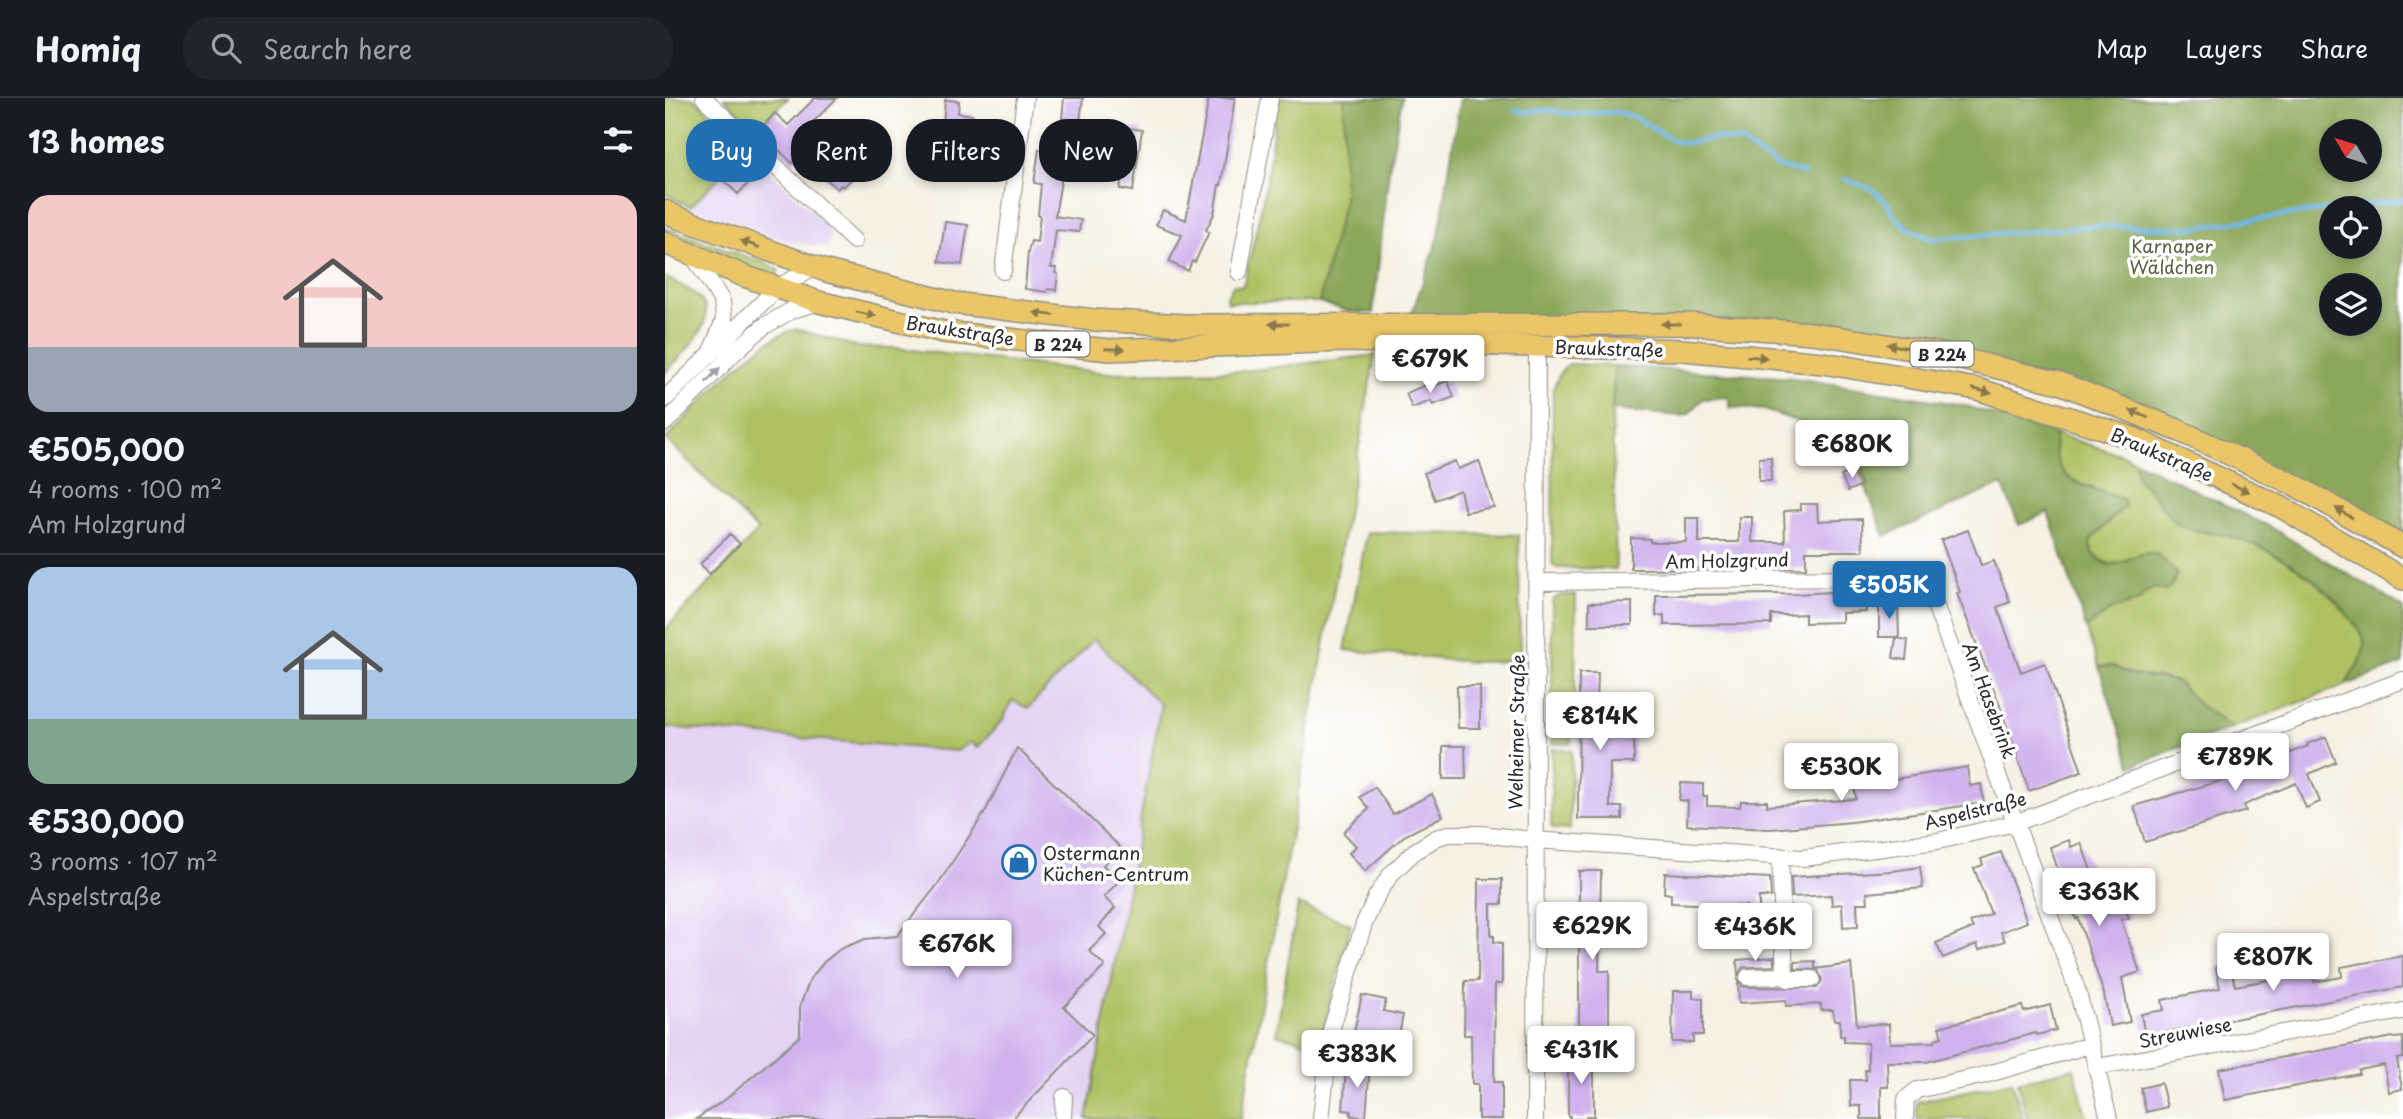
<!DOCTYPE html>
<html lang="en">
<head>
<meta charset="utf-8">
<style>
  :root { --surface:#171b24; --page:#20242c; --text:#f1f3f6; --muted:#9ea1a6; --line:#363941; --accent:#1f6fb2 }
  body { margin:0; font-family:"Playpen Sans",sans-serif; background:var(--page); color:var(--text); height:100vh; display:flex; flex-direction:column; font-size:26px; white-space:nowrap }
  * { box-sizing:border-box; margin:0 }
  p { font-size:23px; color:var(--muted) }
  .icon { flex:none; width:38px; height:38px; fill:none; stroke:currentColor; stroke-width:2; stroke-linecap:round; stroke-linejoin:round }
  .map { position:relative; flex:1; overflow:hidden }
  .side { display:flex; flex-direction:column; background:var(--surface); width:665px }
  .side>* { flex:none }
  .banner { position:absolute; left:21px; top:21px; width:665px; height:63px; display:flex; gap:14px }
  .needle { width:46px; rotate:308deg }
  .controls { position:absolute; left:1654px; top:21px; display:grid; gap:14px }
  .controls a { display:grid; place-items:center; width:63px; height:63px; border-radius:50%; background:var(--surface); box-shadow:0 4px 10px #0003; font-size:35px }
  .price { position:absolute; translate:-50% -60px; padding:0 16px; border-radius:7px; background:#fff; color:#222; font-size:23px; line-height:46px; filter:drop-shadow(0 2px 4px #0008) }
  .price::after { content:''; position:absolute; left:50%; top:42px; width:21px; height:16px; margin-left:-10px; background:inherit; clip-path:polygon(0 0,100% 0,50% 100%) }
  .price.current { background:var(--accent); color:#fff }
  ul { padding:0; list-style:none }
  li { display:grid; align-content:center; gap:14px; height:371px; padding:0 28px }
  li+li { border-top:2px solid var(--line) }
  li span { display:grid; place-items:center; height:217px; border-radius:21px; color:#555 }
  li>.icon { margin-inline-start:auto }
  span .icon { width:126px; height:126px; fill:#fffc; stroke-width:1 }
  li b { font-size:30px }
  h2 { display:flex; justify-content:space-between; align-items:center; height:84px; padding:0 28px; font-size:30px }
  .tag { padding:0 24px; border-radius:28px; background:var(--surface); box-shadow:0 4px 10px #0003; font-size:24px; line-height:63px }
  .tag.current { background:var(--accent); color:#fff }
  header { display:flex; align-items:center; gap:42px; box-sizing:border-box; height:98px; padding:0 35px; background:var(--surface); border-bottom:2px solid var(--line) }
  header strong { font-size:33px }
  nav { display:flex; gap:38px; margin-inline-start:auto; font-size:24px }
  .search { width:490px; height:63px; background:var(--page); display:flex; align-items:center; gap:18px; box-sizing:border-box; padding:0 24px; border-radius:28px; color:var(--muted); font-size:26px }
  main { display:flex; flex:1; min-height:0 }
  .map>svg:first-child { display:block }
</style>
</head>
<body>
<header>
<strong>Homiq</strong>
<div class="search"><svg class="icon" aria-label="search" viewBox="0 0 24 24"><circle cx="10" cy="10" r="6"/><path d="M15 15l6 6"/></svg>Search here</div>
<nav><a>Map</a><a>Layers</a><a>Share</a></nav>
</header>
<main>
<section class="side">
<h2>13 homes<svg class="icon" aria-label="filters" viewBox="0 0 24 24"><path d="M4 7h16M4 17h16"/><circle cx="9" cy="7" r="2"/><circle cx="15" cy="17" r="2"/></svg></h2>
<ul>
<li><span style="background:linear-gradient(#f6c9c9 70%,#9aa5b1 0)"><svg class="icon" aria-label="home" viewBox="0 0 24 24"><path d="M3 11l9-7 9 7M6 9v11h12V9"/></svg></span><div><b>€505,000</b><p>4 rooms · 100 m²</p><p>Am Holzgrund</p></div></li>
<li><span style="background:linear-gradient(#a9c7e8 70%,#7fa58c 0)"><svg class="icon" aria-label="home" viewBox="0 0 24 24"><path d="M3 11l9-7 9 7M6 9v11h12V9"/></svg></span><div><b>€530,000</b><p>3 rooms · 107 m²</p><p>Aspelstraße</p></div></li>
</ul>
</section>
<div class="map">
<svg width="1738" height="1021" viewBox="0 0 1738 1021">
  <rect width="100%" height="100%" fill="#fff"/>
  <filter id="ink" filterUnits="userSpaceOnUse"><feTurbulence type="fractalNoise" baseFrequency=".0143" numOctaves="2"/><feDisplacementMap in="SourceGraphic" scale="14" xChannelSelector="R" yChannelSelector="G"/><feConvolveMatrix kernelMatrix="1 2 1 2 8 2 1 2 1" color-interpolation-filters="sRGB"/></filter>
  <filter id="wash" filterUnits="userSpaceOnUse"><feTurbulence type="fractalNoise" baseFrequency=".00686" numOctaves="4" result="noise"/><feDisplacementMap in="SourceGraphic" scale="28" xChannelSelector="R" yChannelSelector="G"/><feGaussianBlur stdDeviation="1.57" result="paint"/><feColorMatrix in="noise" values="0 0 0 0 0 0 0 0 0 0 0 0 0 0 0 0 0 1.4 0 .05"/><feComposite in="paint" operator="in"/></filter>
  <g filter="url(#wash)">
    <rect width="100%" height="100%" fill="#f6f1e2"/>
    <path fill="#e4d3f2" d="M82,51L165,131L164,150L122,143L25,109Z
      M428,540L496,607L422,1021H0V629L292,653L338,622L347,602L363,610Z"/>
    <path fill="#afc164" stroke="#6d7648" stroke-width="2" d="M0,0H29L82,51L25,109L0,95Z
      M59,0H123L92,32Z
      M612,0H679V102L654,204H563L562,198L568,187L578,188C590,141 601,92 607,43C609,29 609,15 612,0Z
      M0,130L103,166L113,171V175L110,179L28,149L0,135Z
      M0,179C9,184 20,189 29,195C62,219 17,256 0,275Z
      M131,231L193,249L229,250L441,275L578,273L710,257L576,1021H422L496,607L429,541L363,610L347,602L338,622L312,650L306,644L292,653L0,629V532L93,433L1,341C31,310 90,241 131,231Z
      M904,266L950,268L947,312L951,471L892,470L887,467L888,291L895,275Z
      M1390,336L1457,357L1470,363L1472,380C1489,393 1497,412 1512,424C1524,435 1548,434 1563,438C1611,450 1656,482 1686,521C1692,529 1701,538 1699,549C1698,562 1686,576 1681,587L1567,630L1535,607L1512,584L1497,580L1468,577L1447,568L1434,569L1421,530L1446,512L1474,503L1480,495L1489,490L1465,462C1448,468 1440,468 1427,454L1425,443L1460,408C1429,381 1383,393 1390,336Z
      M702,434L854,437L855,563L807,564L680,552Z
      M896,497H911L910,602H887V505L889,501Z
      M906,606V646H887V607Z
      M887,651L907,652L905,732L889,731L886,728Z
      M633,806L686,826L654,948L611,936Z
      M1409,970L1422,1021H1362L1353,984Z
      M1347,983L1358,1021H1252V1004Z"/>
    <path fill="#8ba75a" stroke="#5b6942" stroke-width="2" fill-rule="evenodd" d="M679,0H737L724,72L708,215L686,214L654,204L679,102Z
      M795,0H1738V443L1398,284L1152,233L743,226L774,138ZM1666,33H1704V72H1666ZM1666,110H1704V149H1666ZM1666,187H1704V226H1666Z
      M950,268L1130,280L1298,307L1390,336C1384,386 1422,388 1459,402L1460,408L1425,443L1427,455C1448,477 1454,462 1477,456C1482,455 1489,456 1494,457L1512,476L1507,487L1500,493L1489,490L1480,495L1474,503L1446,512L1421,530L1383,414L1354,427L1337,386L1220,438L1181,340L1099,312L1065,309L1064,299L1038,301L1025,315L1018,318L947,312Z
      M1470,363L1603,428L1738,509V566L1681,587C1686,576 1698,562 1699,549C1701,538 1692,529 1686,521C1656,482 1611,450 1563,438C1548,434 1524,435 1511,424C1497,412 1489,393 1472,380Z
      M1447,568L1468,577L1497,580L1512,584L1535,607L1567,630L1466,668L1434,569Z"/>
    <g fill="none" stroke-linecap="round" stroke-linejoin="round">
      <path stroke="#6bb4e3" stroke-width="4.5" d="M850,12L858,14L884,12L906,16L953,14L971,20L1009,43L1021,45L1053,40L1077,45L1114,69L1139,76
        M1179,81L1207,91L1223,106L1231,120L1243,130L1266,141L1434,128L1525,130L1666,111
        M1675,110L1738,102"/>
    </g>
    <g id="blocks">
      <path fill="#d0b3ee" d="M150,0H172L142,30L191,77L178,89L176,87L172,91L135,56L127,65L94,32L110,15L123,27Z
        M399,0H418L415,23L397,21Z
        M544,0H570L556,87H554L549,116L541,132L544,134L530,164L527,163L523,173L504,164L517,137L491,127L498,112L521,122Z
        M280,2L294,3L293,15L308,17L306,43L314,44L309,81L285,78L286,72L257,68L261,35L277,37Z
        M464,30L477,32L468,93L455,91Z
        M383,41L400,44L398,71L390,118L416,122L414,134L391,132L386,170H391L390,175L393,176L391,192L383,191L382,194L360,191L363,154L366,143L372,144L375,118L373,117L376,86L369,85L374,51L381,52Z
        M76,60L92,76L73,96L56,80Z
        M280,124L303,127L297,167L274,164Z
        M783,283L789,299L768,307L766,303L747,310L741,295L761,287L763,290Z
        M1106,359V383H1094V360Z
        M790,363L793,371L814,363L829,409L800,414L795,392L770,402L759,375Z
        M1190,371L1197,387L1183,393L1176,378Z
        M1135,406H1152L1153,423L1197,421L1198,453H1141V470L966,471V440L985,441V444H1021V420H1034V444H1074V419H1087V444H1120L1119,413L1136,412Z
        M1303,432L1316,467L1329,463L1345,504L1332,509L1356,574L1380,565L1417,674L1364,693L1333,602L1292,495L1295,494L1276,442Z
        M65,436L75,446L45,476L35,466Z
        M1200,492L1201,514L1177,515V524L1140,525V516L1122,517H1106V526L999,527V517L991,518V497L1133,496Z
        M967,504V527H924V505Z
        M1214,507H1233L1234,539H1214Z
        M1231,540L1243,542L1241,562L1228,560Z
        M914,575H933L932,606H939V619H969V665H945V709H957V721H913Z
        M792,588H815V630H793Z
        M1661,639L1671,664L1644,676L1655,704L1641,710L1631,685L1579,707L1581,713L1480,744L1469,708L1559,682L1643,648L1642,646Z
        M778,648H800L801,681H778Z
        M352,650L456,750L438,767L454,783L439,799L450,810L434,829L441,836L424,853L440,868L399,909L428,937L347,1021H31L61,1001L135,938V908L145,881L159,864L175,851L200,841L232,838L273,786L320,714Z
        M1302,669L1305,688L1316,686L1319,705L1187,724L1105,731L1022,727L1023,703L1014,702L1016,685L1038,686V698H1042V708L1075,709L1076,703H1102V708L1191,701L1189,688Z
        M710,689L728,716L767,696L778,718L739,738L700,773L684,755L691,748L678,734L704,711L695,699Z
        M1404,742L1406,749L1416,745L1439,808L1456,800L1464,820L1456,822L1475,874L1457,880L1465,924L1445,928L1439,896L1413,820L1411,821L1385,749Z
        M1336,754L1362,824L1336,834L1340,843L1314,852L1312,846L1278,860L1271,845L1308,830L1305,824L1326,816L1309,770L1318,767L1316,761Z
        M1255,769L1258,790L1202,795L1203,805H1192L1193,828L1178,829L1177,806L1167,807L1166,797L1127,799L1126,779L1227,773Z
        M914,773H936L934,873H944V941H914Z
        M1000,775L1105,780L1106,799H1094V817H1080L1081,808L1006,805V796L999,795Z
        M814,781H837V806H826V838H829V844L837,845V886H830L829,984H837V1021H813V986H807L806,937H799L800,883H813Z
        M1644,852L1649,884L1677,879L1676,869L1738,858V889L1480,938L1476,916L1499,912L1497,902L1555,890L1551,869L1565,866L1570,888L1615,880L1612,857Z
        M1109,859V868L1082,869L1077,870L1073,878L1072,862Z
        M1150,863V871L1186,866L1192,927L1224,926L1225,945L1270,944V941L1277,939L1274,929L1357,908L1359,914L1385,907L1391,932L1372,937L1371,935L1261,964H1222L1223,989H1216V1021H1196V1008H1186L1185,982H1201L1200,972H1203V945L1179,944V938H1175V922H1169L1168,912H1156V906L1121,908V902L1074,905L1073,881L1077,888L1083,889L1152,890L1157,882L1153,872L1130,871V864Z
        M1008,893H1028V900H1038V937H1028V944H1007Z
        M697,897L721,902L718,913L738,917L734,937L714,933L712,943L688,938Z
        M1728,939L1729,940L1738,939V960L1732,961L1737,991L1724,994L1719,967L1694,972V976L1560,1002L1554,971Z
        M905,951H921V965H929V1018H921V1021H905V1018H903V966L905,965Z
        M690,966L705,967L701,1019L686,1018V1013L678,1012L681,971L689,972Z
        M1496,985L1502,1009L1481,1014L1476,990Z"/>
    </g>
  </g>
  <g filter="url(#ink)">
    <use href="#blocks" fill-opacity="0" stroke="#908e86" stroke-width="2"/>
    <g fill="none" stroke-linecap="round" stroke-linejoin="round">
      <g stroke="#908e86" stroke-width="18">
        <path id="minor" d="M39,0L189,143
          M29,159L57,203L59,222L48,249
          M338,173L360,0
          M574,174L605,0
          M0,301L112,190L149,169
          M0,325L73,251L98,229L127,212L154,204
          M872,484L1253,479L1266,496L1413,894L1444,1021
          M1120,878L1123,881H1147
          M1083,879L1120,878L1115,758
          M1432,969L1738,913
          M398,1021L399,999
          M656,1021L666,932L699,826L712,797L726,776L750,753L771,740L783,736H816L869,742L1138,760L1273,743L1350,725L1738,582
          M870,1021L872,247
          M1240,1021L1241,1001L1252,992L1316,978L1425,947"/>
      </g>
      <g stroke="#908e86" stroke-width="24">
        <path id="major" d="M0,113L14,120L161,173L289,205L428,222L520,227L1024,226L1147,235L1272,255L1395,285L1515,333L1630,387L1738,449
          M0,145L79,178L154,204L279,234L444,252L680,243L1017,252L1158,265L1312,291L1468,340L1616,409L1738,481"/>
      </g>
      <use href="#minor" stroke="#fff" stroke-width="16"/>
      <use href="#major" stroke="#eac669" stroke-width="21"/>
    </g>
    <defs><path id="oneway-solid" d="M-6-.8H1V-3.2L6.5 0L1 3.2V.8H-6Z" transform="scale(1.75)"/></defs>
    <g fill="#8a784a">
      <use href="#oneway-solid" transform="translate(85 146) rotate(-160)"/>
      <use href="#oneway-solid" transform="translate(201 216) rotate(12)"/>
      <use href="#oneway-solid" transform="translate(379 216) rotate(-173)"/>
      <use href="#oneway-solid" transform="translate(614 226) rotate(180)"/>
      <use href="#oneway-solid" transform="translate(1006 226) rotate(180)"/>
      <use href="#oneway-solid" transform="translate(1232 248) rotate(-171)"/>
      <use href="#oneway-solid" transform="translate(450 251) rotate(2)"/>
      <use href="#oneway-solid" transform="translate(1092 259) rotate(5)"/>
      <use href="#oneway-solid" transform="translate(1317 293) rotate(15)"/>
      <use href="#oneway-solid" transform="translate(1474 316) rotate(-158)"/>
      <use href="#oneway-solid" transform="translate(1575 390) rotate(25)"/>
      <use href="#oneway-solid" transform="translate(1679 415) rotate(-150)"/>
    </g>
    <use fill="#a0a0a0" href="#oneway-solid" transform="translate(48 277) rotate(-46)"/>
  </g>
  <defs>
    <g id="shop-ring" transform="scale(1.75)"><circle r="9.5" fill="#fff" stroke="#1f6fb2" stroke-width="1.5"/><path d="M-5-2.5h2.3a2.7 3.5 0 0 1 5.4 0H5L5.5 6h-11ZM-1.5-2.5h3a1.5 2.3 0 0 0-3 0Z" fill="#1f6fb2"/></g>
  </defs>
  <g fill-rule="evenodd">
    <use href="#shop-ring" x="354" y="764"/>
  </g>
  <g text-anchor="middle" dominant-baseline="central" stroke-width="7" stroke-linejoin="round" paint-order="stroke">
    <g fill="#fff" stroke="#6b6b6b" stroke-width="2">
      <rect x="361.5" y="233.5" width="63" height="25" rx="5"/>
      <rect x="1245.5" y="243.5" width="63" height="25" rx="5"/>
    </g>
    <g font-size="16" font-weight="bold" fill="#2b2b2b">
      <text x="393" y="246">B 224</text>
      <text x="1277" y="256">B 224</text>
    </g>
    <g font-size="18" fill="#59603f" stroke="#fff">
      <text x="1507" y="147">Karnaper<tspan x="1507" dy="21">Wäldchen</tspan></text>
    </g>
    <g font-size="18" fill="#2b2b2b" stroke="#fff">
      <text transform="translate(295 232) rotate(9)">Braukstraße</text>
      <text transform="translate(944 250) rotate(2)">Braukstraße</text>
      <text transform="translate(1497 356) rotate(23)">Braukstraße</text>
      <text transform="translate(1062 462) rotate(-1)">Am Holzgrund</text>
      <text transform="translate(1325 602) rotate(70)">Am Hasebrink</text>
      <text transform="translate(851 634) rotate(-89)">Welheimer Straße</text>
      <text transform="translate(1310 712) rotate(-14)">Aspelstraße</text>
      <text transform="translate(1520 934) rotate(-11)">Streuwiese</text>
    </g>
    <g font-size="18" fill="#2b2b2b" stroke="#fff" text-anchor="start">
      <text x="378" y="754">Ostermann<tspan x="378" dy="21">Küchen-Centrum</tspan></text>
    </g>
  </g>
</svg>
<div class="controls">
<a><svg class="needle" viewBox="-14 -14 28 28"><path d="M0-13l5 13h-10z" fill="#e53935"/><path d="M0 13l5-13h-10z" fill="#9ea1a6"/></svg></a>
<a><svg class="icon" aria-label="locate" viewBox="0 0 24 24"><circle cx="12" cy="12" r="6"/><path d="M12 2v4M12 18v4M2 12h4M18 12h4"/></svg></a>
<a><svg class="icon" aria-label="layers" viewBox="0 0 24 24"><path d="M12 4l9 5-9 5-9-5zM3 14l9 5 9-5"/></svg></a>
</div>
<b class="price" style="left:765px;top:297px">€679K</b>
<b class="price" style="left:1187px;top:382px">€680K</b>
<b class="price current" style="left:1224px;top:523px">€505K</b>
<b class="price" style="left:935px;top:654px">€814K</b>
<b class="price" style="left:1570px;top:695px">€789K</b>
<b class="price" style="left:1176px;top:705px">€530K</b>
<b class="price" style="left:1434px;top:830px">€363K</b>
<b class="price" style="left:927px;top:864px">€629K</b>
<b class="price" style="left:1090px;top:865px">€436K</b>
<b class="price" style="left:292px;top:882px">€676K</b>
<b class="price" style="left:1608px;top:895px">€807K</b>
<b class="price" style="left:916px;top:988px">€431K</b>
<b class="price" style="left:692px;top:992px">€383K</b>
<div class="banner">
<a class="tag current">Buy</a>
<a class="tag">Rent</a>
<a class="tag">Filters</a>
<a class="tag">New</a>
</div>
</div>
</main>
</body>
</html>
